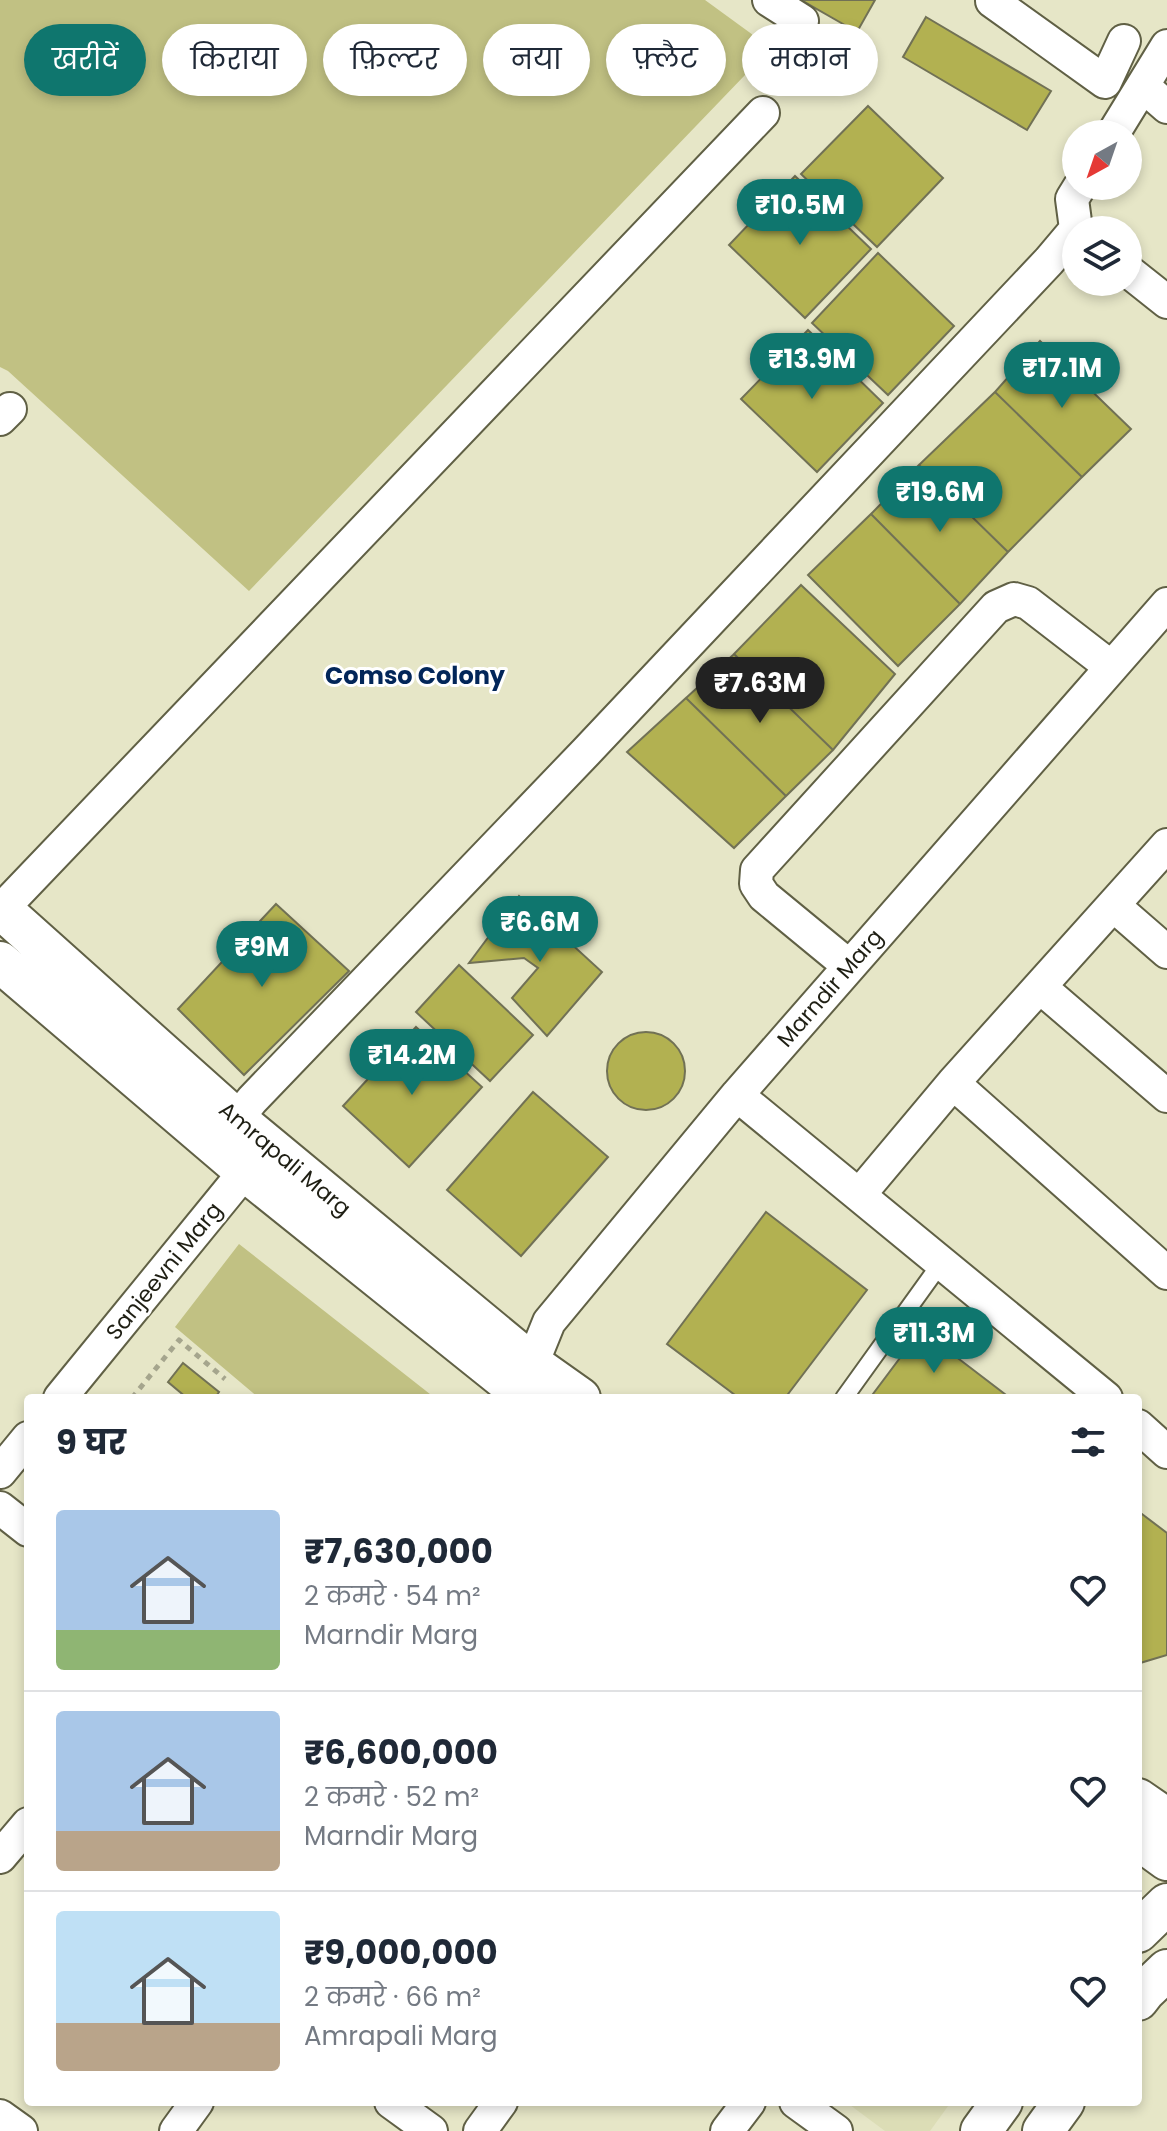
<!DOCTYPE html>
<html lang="hi">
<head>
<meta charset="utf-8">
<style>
  :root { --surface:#fff; --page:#f2f2f3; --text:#1f2937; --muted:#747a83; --line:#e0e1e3; --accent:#0f766e }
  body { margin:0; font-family:Poppins,"Noto Sans Devanagari",sans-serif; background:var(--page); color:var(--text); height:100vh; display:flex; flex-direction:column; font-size:30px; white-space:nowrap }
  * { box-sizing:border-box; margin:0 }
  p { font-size:26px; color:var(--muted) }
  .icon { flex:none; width:44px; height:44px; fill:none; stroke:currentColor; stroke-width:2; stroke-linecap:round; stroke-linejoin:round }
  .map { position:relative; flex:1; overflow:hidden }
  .side { position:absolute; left:24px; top:1394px; width:1118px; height:712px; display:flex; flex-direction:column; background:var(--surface); border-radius:8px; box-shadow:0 4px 12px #0003 }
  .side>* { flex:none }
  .guide { position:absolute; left:24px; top:24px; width:1120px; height:72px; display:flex; gap:16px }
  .needle { width:52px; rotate:220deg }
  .fabs { position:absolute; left:1062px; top:120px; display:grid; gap:16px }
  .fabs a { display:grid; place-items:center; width:80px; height:80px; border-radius:50%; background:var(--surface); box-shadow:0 4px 12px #0003; font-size:40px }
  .price { position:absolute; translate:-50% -68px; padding:0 18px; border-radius:28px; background:var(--accent); color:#fff; font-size:26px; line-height:52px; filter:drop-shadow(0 2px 4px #0008) }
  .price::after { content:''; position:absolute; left:50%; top:48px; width:24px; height:18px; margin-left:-12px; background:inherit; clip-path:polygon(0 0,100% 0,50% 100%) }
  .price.on { background:#222; color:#fff }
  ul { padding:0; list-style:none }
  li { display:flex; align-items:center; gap:24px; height:200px; padding:0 32px }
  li+li { border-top:2px solid var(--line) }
  li span { display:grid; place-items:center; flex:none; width:224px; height:160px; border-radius:8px; color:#555 }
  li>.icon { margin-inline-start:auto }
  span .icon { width:96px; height:96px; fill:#fffc; stroke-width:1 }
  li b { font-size:34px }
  h2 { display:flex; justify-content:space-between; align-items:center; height:96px; padding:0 32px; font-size:34px }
  .pill { padding:0 28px; border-radius:36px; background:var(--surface); box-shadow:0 4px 12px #0003; font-size:28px; line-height:72px }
  .pill.on { background:var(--accent); color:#fff }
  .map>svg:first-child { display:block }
</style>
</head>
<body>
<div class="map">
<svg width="1167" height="2131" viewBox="0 0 1167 2131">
  <rect width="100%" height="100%" fill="#e6e6c7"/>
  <path fill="#dcddb6" d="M846,2102H951L930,2131H885Z"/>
  <path fill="#c1c183" d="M0,0H705L771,48L249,591L8,371L0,367Z
    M239,1244L435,1398H259L175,1327Z"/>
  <path fill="#b2b151" stroke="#717155" stroke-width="2" d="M801,0H875L857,32Z
    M926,17L1051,91L1027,130L903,57Z
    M868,106L943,178L877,247L801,174Z
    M795,176L871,249L805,318L729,245Z
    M878,253L954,326L888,395L812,323Z
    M808,330L883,403L817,472L741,399Z
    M1040,341L1131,429L1082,477L995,392Z
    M995,392L1082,477L1008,552L919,465Z
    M919,465L1008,552L960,604L871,514Z
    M871,514L960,604L898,666L808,575Z
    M801,585L895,674L833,750L734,654Z
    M734,654L833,750L786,796L686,698Z
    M686,698L786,796L734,848L627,752Z
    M519,896L602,972L547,1036L512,998L538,968L524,958L469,963Z
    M276,904L349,971L244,1075L178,1009Z
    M459,965L533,1035L490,1081L416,1012Z
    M416,1027L482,1087L409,1167L343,1106Z
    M607 1071a39 39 0 1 1 78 0a39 39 0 1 1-78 0Z
    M533,1092L608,1157L521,1256L447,1190Z
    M766,1212L867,1290L785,1398H739L667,1344Z
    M921,1330L1010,1398H870Z
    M183,1363L219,1392L215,1398H187L168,1382Z
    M1138,1511L1167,1533V1655L1140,1663L1138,1661Z"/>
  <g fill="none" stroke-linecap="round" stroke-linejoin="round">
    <g stroke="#606045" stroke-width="20">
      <path id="service" d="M844,1398L941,1263"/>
    </g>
    <g stroke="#606045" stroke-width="36">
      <path id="minor" d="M769,0L802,21
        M993,0L992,1L1105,82L1124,41
        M1143,86L1167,107
        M1113,134L1167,46
        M1078,230L1076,229L1072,199L1080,186
        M1128,271L1167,302
        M0,419L10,409
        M1113,905L1167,952
        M2,909L763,113
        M849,966L764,896L756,884L757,870L996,607L1014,599L1028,603L1111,667
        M1040,987L1167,1096
        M953,1083L1167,1273
        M737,1095L1106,1398
        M222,1137L252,1100L586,752L1049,261L1076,229
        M859,1195L953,1083L1167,845
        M519,1383L532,1364L549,1322L737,1095L1167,604
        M60,1398L260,1153
        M1138,1426L1167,1452
        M0,1472L28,1438
        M0,1508L28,1530
        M0,1857L28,1824
        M391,2102L431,2131
        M796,2102L836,2131
        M0,2116L21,2131
        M176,2131L197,2102
        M480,2131L501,2102
        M727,2131L749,2102"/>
    </g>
    <g stroke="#606045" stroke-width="44">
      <path id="tertiary" d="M0,908L236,1119L532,1364L580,1398
        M0,962L245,1171L528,1398
        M1138,1799L1167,1819
        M1138,1839L1167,1860
        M1138,1932L1167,1904
        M1138,2000L1145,1991L1167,1970
        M981,2131L1002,2102
        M1043,2131L1064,2102"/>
    </g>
    <path stroke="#a5a58d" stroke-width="5" stroke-dasharray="6 6" stroke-linecap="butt" d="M132,1398L179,1340L225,1379"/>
    <use href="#service" stroke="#fff" stroke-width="16"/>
    <use href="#minor" stroke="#fff" stroke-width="32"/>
    <use href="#tertiary" stroke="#fff" stroke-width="40"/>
  </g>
  <g text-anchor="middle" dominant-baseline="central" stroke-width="6" stroke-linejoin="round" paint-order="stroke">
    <g font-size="22" fill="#1e1e13" stroke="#fff">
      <text transform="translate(830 988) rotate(-49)">Marndir Marg</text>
      <text transform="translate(285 1159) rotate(40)">Amrapali Marg</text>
      <text transform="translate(164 1271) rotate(-51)">Sanjeevni Marg</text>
    </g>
    <g font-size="24" font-weight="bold" fill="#022659" stroke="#fff">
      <text x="415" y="675">Comso Colony</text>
    </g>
  </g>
</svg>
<div class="fabs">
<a><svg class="needle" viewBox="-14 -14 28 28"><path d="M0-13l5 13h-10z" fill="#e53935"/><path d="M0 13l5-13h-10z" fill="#747a83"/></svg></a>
<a><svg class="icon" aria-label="layers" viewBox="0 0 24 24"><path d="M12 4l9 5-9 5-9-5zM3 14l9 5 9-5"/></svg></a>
</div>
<b class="price" style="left:800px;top:247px">₹10.5M</b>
<b class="price" style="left:812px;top:401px">₹13.9M</b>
<b class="price" style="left:1062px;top:410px">₹17.1M</b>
<b class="price" style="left:940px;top:534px">₹19.6M</b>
<b class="price on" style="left:760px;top:725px">₹7.63M</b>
<b class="price" style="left:540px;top:964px">₹6.6M</b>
<b class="price" style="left:262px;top:989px">₹9M</b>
<b class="price" style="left:412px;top:1097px">₹14.2M</b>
<b class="price" style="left:934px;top:1375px">₹11.3M</b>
<div class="guide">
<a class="pill on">खरीदें</a>
<a class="pill">किराया</a>
<a class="pill">फ़िल्टर</a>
<a class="pill">नया</a>
<a class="pill">फ़्लैट</a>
<a class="pill">मकान</a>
</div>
<section class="side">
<h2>9 घर<svg class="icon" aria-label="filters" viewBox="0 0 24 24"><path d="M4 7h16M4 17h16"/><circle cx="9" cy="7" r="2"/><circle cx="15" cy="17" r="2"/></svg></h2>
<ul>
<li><span style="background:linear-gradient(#a9c7e8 75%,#8fb573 0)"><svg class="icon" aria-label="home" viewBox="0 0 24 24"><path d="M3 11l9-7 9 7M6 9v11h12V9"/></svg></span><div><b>₹7,630,000</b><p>2 कमरे · 54 m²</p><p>Marndir Marg</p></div><svg class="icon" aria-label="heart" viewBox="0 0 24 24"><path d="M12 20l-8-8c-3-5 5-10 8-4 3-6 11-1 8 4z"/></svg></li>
<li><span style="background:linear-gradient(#a9c7e8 75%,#b9a48a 0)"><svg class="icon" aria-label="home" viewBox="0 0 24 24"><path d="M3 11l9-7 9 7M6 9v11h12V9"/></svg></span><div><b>₹6,600,000</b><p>2 कमरे · 52 m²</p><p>Marndir Marg</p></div><svg class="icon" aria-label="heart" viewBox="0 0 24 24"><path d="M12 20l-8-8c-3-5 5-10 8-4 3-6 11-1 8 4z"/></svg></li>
<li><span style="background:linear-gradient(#bfe0f5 70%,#b9a48a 0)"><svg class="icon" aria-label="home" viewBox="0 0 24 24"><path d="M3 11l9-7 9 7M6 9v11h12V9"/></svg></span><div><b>₹9,000,000</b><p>2 कमरे · 66 m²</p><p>Amrapali Marg</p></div><svg class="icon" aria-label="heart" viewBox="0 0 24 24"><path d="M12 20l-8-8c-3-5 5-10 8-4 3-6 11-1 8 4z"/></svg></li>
</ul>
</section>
</div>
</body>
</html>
